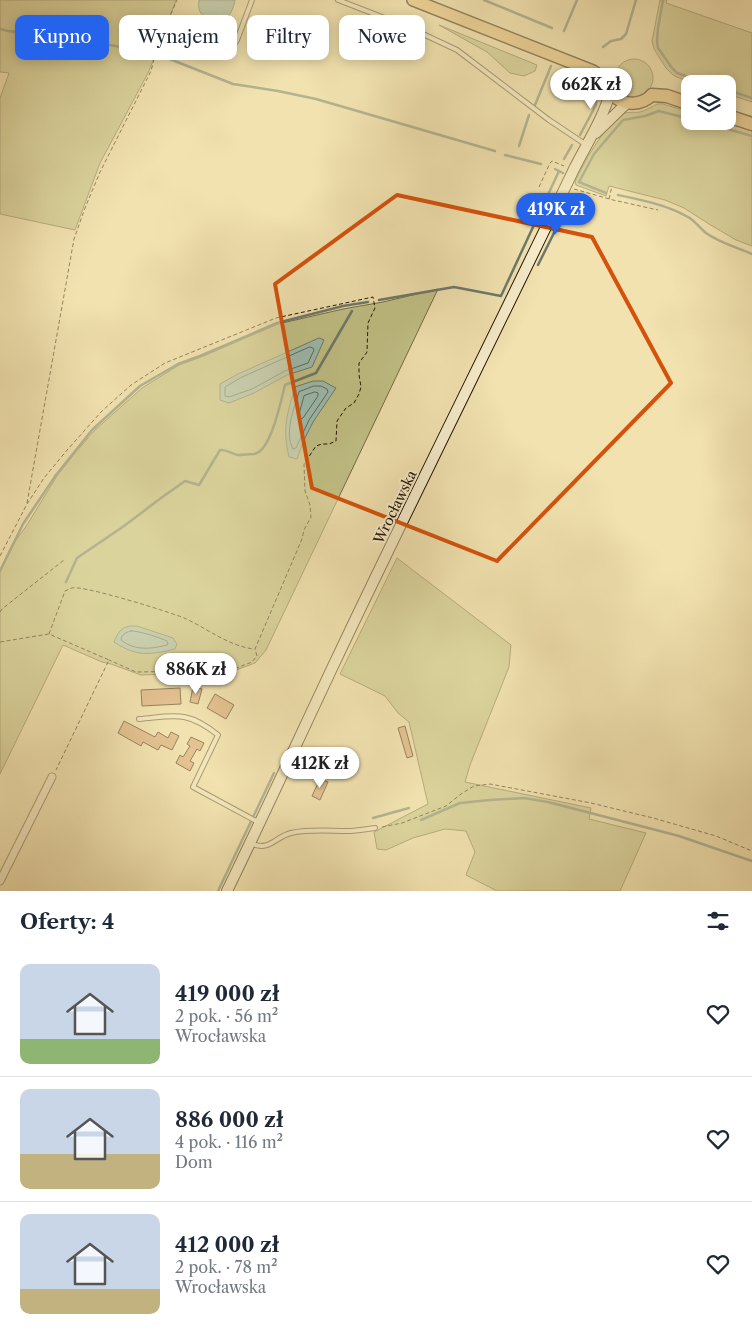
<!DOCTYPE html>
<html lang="pl">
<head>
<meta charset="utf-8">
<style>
  :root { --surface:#fff; --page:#f2f2f3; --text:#1f2937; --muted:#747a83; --line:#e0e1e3; --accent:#2563eb }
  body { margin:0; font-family:"Libre Caslon Text",serif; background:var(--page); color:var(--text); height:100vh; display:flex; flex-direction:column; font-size:19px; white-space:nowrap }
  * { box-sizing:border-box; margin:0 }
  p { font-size:16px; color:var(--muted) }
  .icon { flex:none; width:28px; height:28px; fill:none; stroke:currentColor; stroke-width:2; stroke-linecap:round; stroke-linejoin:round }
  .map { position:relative; height:891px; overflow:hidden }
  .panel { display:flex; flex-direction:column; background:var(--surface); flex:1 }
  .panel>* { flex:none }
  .hud { position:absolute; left:15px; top:15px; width:500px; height:45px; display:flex; gap:10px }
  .controls { position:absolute; left:681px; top:75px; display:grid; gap:10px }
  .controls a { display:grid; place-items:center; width:55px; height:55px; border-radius:10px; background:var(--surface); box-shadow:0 2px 12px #0003; font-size:25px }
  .price { position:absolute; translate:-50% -42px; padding:0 11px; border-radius:18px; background:#fff; color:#222; font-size:16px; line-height:32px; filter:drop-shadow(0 1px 2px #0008) }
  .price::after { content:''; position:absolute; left:50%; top:30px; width:15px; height:11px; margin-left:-8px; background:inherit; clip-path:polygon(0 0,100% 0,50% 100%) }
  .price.active { background:var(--accent); color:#fff }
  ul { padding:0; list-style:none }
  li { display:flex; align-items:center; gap:15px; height:125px; padding:0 20px }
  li+li { border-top:1px solid var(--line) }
  li span { display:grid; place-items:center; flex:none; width:140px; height:100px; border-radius:10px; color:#555 }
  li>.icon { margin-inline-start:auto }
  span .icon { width:60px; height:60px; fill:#fffc; stroke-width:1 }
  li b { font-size:21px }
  h2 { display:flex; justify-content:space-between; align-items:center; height:60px; padding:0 20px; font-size:21px }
  .pill { padding:0 18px; border-radius:10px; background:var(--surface); box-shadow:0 2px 12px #0003; font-size:18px; line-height:45px }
  .pill.active { background:var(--accent); color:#fff }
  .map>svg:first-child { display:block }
</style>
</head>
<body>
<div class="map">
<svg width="752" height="891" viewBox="0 0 752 891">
  <rect width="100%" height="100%" fill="#f1e2af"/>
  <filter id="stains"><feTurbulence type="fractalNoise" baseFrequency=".004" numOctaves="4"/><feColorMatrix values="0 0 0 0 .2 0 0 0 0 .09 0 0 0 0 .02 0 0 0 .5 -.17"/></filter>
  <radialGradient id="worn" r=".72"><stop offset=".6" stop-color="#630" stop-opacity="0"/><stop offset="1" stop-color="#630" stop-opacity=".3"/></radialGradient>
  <path fill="#c1c186" stroke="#736a43" d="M0,0H176L149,71L100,163L75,230L0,214V98L9,73L0,72Z
    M660,0H667L666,3L752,33V102L728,94V84H695L677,77L673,75L666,68L654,49L652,41Z
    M439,25L537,65L535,71L524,76L510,73L487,52Z
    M615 78a19 19 0 1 1 38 0a19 19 0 1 1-38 0Z
    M657,104H663L690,112V121H719L752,131V246L736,240L709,224L684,208L665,200L609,186L606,196L576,185L575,182C583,164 604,126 621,115C626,111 634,113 640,112C646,110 652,107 657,104Z
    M438,289L266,650L255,663L233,671L141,675L111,664L102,662L63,645L0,774V570L12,545L25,528L57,476L75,453L94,431L142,388L179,365L201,357L278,324L343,309L383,302Z
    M397,558L511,645L509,667L470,765L465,782L591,808L589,819L646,833L620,891H497L466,875L475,852L466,831L445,829L413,838L386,850L377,849L374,832L428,804L409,722L398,713L385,696L340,674Z"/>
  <path fill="#9cbdb1" stroke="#6c796a" d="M199,0H235C234,7 230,18 222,21C214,24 200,18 199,8C198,6 199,3 199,0Z
    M319,338L324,340L312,367L287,375L254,393L229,403L220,400V384L238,374Z
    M313,381H323L336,388L313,422L303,442L297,459L289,457C282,428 287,415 295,387Z
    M130,626H137L173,638L177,644L175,649C149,655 137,657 114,642C118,633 120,628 130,626Z"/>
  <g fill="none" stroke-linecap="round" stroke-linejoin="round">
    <path stroke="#606858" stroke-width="1" d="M310,347L313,348L314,350L308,363L285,371L252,389L229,397L225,396V387L240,378Z
      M314,386H321L327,389L328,392L309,420L296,448L293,449C284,433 294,408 299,392Z
      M315,392L318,393V396L303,418L300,419L299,414L304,396Z
      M131,631C140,631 158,637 167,641L168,644L167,645C151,649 135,651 121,640C121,635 126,632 131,631Z"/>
    <path stroke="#6c796a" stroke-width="2.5" d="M484,0L552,28
      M663,0L658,28L657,41L658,48L672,68L677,73L709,84
      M0,29L8,31L76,39L149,52
      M564,31L577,0
      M603,47L611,41L621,39L626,34L636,0
      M162,56L233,84L278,91L316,99L495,151
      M728,90L752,98
      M535,105L551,66
      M700,121L752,136
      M580,135L596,105V96L590,83
      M519,146L529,115
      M505,155L541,164
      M564,159L572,145
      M555,169L563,173
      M606,193L579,182L594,154L623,120L645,116L659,111L690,119
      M618,195C642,200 667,205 688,217C695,221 700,228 706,233C720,243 736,247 752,254
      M538,265L573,195
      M379,300L454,287L501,296L559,171
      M0,571L23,524L56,475L92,430L140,386L178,364L200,356L277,323L343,306L368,302
      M66,582L77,558L124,526L161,498L185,481L199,485L220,450C227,449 231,454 238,455C243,455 249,454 254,454C271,452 281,400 285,385L316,373L352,311
      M373,818L409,808
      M421,820L460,803L490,800L524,798L548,802L679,836L752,861
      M218,891L274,773"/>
  </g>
  <path fill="#d49c6d" stroke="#251300" d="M193,687L202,689L198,704L190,702Z
    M180,688L181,704L142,706L141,690Z
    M215,694L234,705L226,719L207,708Z
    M124,721L155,737L158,732L168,738L171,732L179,736L172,750L161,745L158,750L143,742L141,746L118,733Z
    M405,726L413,756L407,758L398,728Z
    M191,737L204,743L200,751L197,749L190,761L194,763L190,771L176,763L180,755L183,757L190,746L187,744Z
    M320,779L328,782L320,800L312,796Z"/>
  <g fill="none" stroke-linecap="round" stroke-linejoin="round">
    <g stroke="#58472c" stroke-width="6">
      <path id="lane" d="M338,0L408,27L457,50L549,120L585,144
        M227,54L237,40L252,0
        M139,719C175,716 187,710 218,735L193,787L258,822
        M252,844C270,851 275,837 291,833C310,829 329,831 348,831C357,831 366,829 375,828"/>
    </g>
    <g stroke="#58472c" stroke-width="9">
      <path id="street" d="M0,881L52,777"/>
    </g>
    <g stroke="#251300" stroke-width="12">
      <path id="secondary" d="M596,133L627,103
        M227,891C264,815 299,738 335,662C413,497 495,334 574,169C587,143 603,119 611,90"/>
    </g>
    <g stroke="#251300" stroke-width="14">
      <path id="primary" d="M413,0L593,71C597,74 602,77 606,81C609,84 610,90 613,95C624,107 642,105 652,95"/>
    </g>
    <g stroke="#251300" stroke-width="15">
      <path id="highway" d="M652,95L667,96L690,104
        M728,116L752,124"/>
    </g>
    <path stroke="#251300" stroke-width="1" stroke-dasharray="4 2.5" stroke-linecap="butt" d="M539,187L550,163L552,161L564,166
      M574,189L613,200L658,210
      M609,199L612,186
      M27,503L74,239L85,208L100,172L151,71L158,44L177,0
      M0,556L27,504L44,478L68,449L102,411L131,385L165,363L276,318L373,297L375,308L368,323L367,352L359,363V375L361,387L359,394L354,403L346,408L337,421L336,441L329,444H322L316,446L304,464L305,491L310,505L311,517L304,530L302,539L255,649L257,656L252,662L234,669L199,671L136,672L109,660
      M0,612L2,609L64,560
      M49,634L65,591C67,590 69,589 72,588C83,585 170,612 184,618C207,628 228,646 254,649
      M0,642L49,634L109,660L56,770
      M382,827L402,823L446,806L461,794L474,786L490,784L591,803L653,818L716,836L752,851"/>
    <use href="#lane" stroke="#f6eccb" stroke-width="4"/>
    <use href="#street" stroke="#f6eccb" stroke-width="7"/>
    <use href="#secondary" stroke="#f6eccb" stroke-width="10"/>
    <use href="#primary" stroke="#e8c178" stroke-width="11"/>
    <use href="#highway" stroke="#e8c178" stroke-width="12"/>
  </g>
  <path d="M0 0H752V891H0ZM397,195L592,237L671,383L497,561L312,488L275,284Z" fill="#f1e2af" fill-opacity=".55" fill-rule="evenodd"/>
  <path fill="none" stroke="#d4520b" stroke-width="4" stroke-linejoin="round" d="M397,195L592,237L671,383L497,561L312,488L275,284Z"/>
  <g text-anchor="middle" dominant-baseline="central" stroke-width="4" stroke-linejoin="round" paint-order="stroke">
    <g font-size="14" fill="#251300" stroke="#f6eccb">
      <text transform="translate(395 507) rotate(-64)">Wrocławska</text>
    </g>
  </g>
  <rect width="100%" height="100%" filter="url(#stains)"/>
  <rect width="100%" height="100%" fill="url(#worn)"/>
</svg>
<div class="controls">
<a><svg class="icon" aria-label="layers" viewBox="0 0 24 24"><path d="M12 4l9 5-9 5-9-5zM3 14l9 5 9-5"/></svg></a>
</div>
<b class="price" style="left:591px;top:110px">662K zł</b>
<b class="price active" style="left:556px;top:235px">419K zł</b>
<b class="price" style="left:196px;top:695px">886K zł</b>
<b class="price" style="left:320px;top:789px">412K zł</b>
<div class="hud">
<a class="pill active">Kupno</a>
<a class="pill">Wynajem</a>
<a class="pill">Filtry</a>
<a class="pill">Nowe</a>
</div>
</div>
<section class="panel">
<h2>Oferty: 4<svg class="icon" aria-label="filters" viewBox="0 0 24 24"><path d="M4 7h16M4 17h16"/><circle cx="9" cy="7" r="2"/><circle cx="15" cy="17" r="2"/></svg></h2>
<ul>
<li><span style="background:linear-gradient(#c9d6e8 75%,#8fb573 0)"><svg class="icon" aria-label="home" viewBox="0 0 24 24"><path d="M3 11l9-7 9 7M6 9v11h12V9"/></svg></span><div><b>419 000 zł</b><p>2 pok. · 56 m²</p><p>Wrocławska</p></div><svg class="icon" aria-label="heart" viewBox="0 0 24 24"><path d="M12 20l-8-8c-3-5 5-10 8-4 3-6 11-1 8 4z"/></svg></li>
<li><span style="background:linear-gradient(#c9d6e8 65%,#c2b280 0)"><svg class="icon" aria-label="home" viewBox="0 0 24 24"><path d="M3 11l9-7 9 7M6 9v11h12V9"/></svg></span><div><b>886 000 zł</b><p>4 pok. · 116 m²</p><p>Dom</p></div><svg class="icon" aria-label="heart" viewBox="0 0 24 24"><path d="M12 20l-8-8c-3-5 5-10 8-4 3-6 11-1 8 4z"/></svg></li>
<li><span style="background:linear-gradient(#c9d6e8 75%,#c2b280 0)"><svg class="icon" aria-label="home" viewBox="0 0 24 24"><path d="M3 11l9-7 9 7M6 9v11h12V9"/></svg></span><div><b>412 000 zł</b><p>2 pok. · 78 m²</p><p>Wrocławska</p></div><svg class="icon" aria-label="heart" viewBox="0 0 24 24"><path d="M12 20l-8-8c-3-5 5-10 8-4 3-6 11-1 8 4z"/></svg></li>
</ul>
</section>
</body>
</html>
